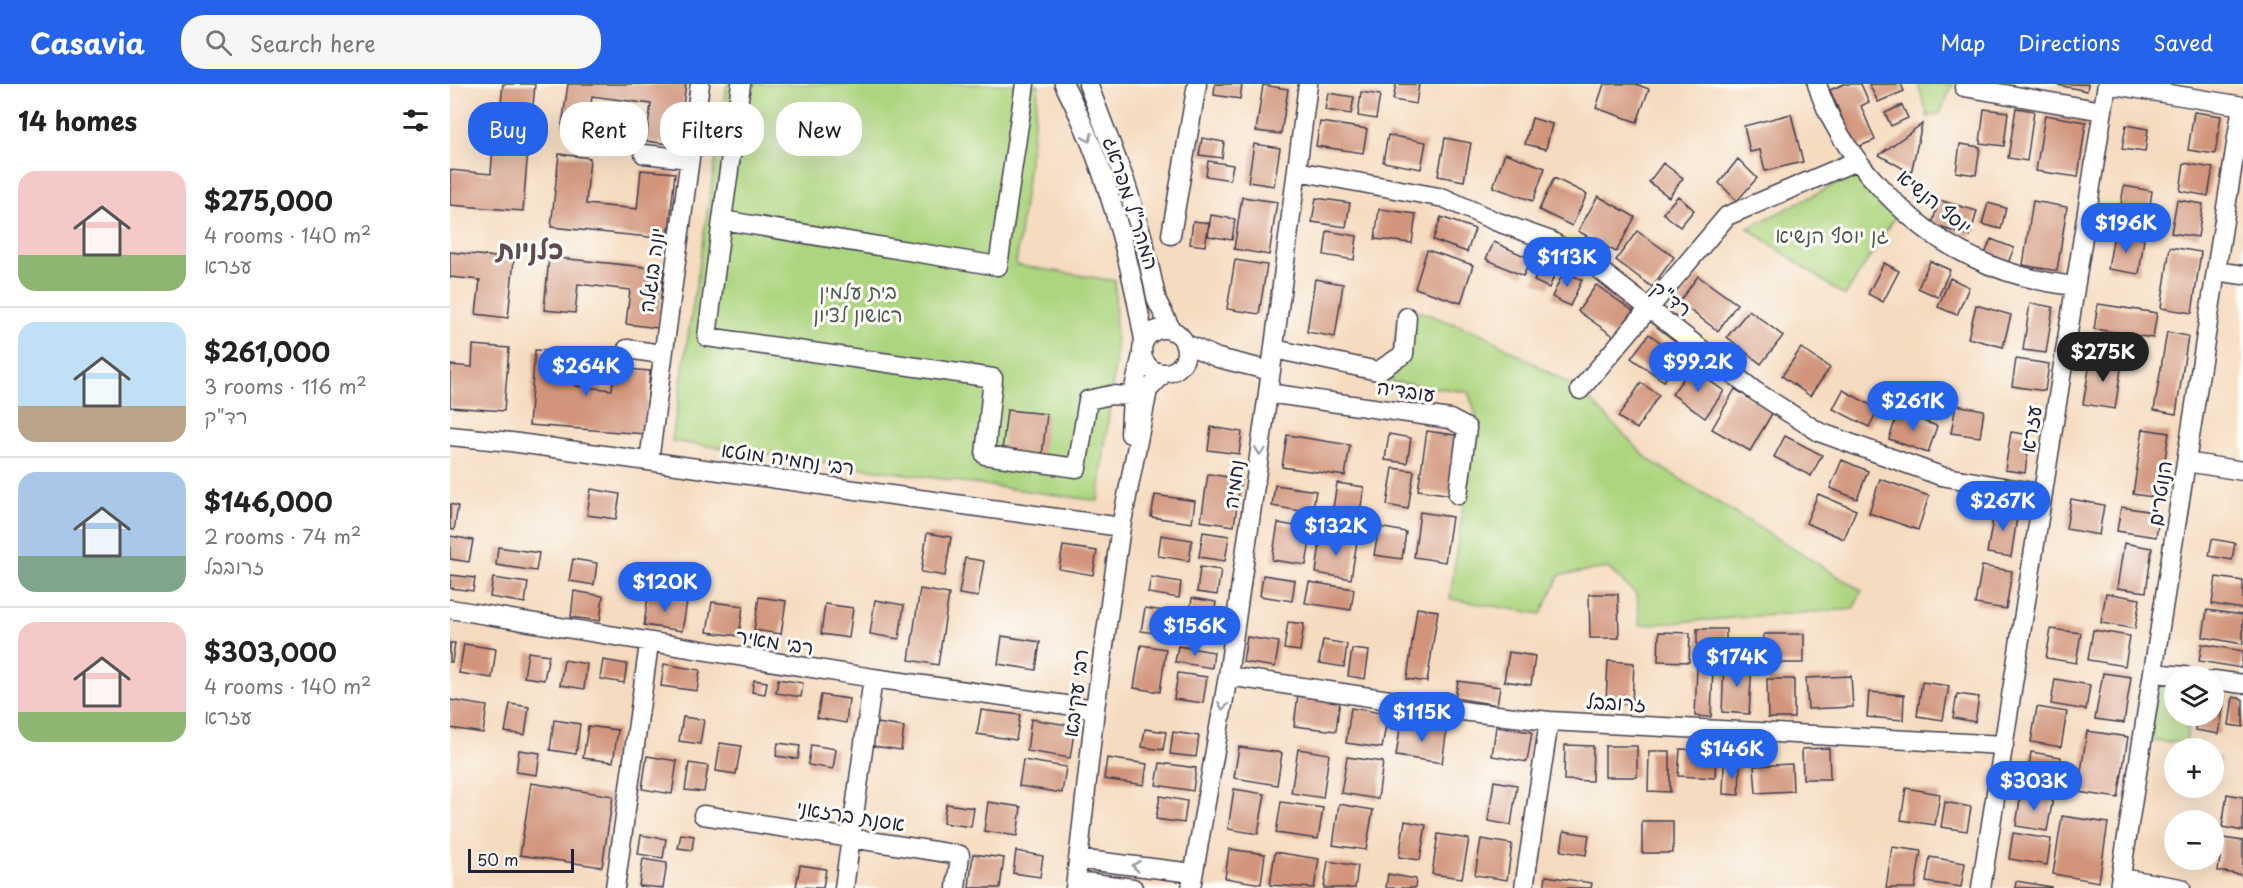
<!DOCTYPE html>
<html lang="en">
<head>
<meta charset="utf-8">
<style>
  :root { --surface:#fff; --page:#f6f6f6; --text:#222; --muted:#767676; --line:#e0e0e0; --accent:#2563eb }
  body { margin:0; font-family:"Playpen Sans","Playpen Sans Hebrew",sans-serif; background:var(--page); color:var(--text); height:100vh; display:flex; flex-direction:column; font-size:22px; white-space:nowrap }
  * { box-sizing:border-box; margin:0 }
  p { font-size:20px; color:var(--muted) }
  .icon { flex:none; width:33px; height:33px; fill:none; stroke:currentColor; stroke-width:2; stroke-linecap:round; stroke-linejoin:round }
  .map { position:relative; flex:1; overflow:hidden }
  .details { display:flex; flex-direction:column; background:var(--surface); width:450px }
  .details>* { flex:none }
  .top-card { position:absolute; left:18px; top:18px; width:570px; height:54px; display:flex; gap:12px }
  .controls { position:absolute; left:1714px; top:582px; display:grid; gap:12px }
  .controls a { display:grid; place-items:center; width:60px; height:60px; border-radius:50%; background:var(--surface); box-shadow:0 6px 24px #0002; font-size:30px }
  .scale { position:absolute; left:18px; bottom:15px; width:106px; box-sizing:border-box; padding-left:6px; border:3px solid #22223b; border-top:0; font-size:16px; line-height:21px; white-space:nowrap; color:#22223b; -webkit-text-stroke:4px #fdfcf7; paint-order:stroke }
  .price { position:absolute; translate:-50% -51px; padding:0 14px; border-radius:21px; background:var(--accent); color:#fff; font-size:20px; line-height:39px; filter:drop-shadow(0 2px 3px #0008) }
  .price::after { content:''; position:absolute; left:50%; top:36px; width:18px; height:14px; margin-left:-9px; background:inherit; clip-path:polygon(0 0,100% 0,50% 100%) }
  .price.selected { background:#222; color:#fff }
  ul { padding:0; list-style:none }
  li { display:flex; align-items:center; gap:18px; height:150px; padding:0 18px }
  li+li { border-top:2px solid var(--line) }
  li span { display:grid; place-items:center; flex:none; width:168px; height:120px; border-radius:18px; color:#555 }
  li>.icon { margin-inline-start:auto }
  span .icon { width:72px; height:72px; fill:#fffc; stroke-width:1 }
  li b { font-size:26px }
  h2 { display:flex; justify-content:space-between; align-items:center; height:72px; padding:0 18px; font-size:26px }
  .pill { padding:0 21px; border-radius:24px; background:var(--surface); box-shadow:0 6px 24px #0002; font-size:21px; line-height:54px }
  .pill.selected { background:var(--accent); color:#fff }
  header { display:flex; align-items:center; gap:36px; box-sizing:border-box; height:84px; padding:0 30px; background:var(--accent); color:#fff }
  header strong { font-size:28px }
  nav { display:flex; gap:33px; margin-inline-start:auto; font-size:21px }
  .search { width:420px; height:54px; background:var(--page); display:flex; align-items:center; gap:15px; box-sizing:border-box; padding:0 21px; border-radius:24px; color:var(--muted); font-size:22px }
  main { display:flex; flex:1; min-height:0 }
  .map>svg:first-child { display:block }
</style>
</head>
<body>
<header>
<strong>Casavia</strong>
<div class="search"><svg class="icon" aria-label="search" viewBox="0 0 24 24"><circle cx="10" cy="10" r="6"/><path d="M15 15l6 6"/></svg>Search here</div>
<nav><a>Map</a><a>Directions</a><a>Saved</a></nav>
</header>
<main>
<section class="details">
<h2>14 homes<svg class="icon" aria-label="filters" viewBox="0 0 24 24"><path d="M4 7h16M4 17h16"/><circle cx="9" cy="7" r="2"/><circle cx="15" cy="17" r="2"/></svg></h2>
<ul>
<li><span style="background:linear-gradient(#f6c9c9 70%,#8fb573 0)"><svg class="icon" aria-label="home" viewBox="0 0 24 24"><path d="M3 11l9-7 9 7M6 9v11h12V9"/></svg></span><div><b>$275,000</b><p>4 rooms · 140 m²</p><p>עזרא</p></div></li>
<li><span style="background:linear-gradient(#bfe0f5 70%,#b9a48a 0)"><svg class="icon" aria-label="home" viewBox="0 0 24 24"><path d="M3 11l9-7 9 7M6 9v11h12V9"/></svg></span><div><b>$261,000</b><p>3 rooms · 116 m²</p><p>רד&quot;ק</p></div></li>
<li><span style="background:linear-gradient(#a9c7e8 70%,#7fa58c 0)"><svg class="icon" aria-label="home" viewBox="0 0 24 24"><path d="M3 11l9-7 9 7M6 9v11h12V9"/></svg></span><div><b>$146,000</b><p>2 rooms · 74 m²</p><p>זרובבל</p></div></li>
<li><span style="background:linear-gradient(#f6c9c9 75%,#8fb573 0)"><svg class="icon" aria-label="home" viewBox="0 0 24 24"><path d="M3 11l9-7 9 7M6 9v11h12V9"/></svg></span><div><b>$303,000</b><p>4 rooms · 140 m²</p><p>עזרא</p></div></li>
</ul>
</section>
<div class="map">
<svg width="1793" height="804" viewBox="0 0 1793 804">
  <rect width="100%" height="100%" fill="#fdfcf7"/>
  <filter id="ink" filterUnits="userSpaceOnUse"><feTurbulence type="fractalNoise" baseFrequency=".0167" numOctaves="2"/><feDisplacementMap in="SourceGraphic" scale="12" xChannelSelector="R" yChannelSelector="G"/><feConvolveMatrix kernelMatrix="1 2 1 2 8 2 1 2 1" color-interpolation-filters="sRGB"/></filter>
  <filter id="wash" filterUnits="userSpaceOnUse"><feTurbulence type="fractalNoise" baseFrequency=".008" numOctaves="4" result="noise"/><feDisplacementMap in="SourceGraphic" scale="24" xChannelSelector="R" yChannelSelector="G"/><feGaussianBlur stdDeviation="1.35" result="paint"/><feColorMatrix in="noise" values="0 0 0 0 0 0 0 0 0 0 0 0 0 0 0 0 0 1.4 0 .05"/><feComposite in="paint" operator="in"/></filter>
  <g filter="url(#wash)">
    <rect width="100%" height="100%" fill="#f5dbbf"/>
    <path fill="#add57f" stroke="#687c5d" stroke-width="1.5" d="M277,0H589L566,181L665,197L666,273L648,417L222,357Z
      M1468,0H1503L1490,29L1478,33Z
      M1404,91L1446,132L1395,212L1298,144Z
      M952,221L1032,250L1130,306L1199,376L1412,507L1403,525L1190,541L1187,511L1158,484L1110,491L1091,530L1000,515L1026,330L1018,308L938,297Z
      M1708,593L1725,596V632H1740L1736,659L1701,657Z"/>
    <g id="blocks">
      <path fill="#d2957c" d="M53,0H85L82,32L50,29Z
        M118,0H236L227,61L196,57L201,20L142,12L138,45L112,41Z
        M765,0H792L790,15L764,11Z
        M946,0H969L966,20L943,16Z
        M1154,0H1185L1199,5L1187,38L1146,24Z
        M1394,0H1411L1419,18L1411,22L1425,56L1405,64L1380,6Z
        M1419,0H1451L1454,7L1428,18Z
        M1603,0H1638L1637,7Z
        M813,1L838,5L831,50L806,47Z
        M911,8L930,11L926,35L908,32Z
        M878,9L904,13L901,30L875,26Z
        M1452,21L1458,34L1441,42L1435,29Z
        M1566,24L1584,27L1577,77L1558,74Z
        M1534,25L1558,28L1554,62L1530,59Z
        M1744,28L1771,32L1765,70L1738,66Z
        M1341,30L1353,78L1315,87L1310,66L1300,68L1294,42Z
        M1595,31L1636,38L1628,93L1586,87Z
        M1082,34L1102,40L1096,65L1075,60Z
        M870,38L917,45L913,69L866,62Z
        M1472,40L1461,89L1429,71Z
        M1676,41L1698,45L1695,68L1672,65Z
        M938,51L976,58L971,85L933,78Z
        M752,54L774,58L772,74L749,71Z
        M995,54L1021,59L1014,97L988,92Z
        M804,60L830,64L824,102L798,98Z
        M1510,60L1530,63L1526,91L1506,88Z
        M43,62L78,64L73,127L0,121V86L41,90Z
        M1055,69L1095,84L1083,117L1043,103Z
        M109,70L140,74L136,120L187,125L191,86L225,89L218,155L101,143Z
        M1288,75L1307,94L1287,117L1269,99Z
        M758,77L783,81L780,96L756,92Z
        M1213,79L1233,94L1219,113L1199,98Z
        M1734,79L1763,84L1758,112L1730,107Z
        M1104,94L1137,110L1122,142L1089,126Z
        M1674,102L1702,107L1697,141L1668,137Z
        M1148,112L1185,133L1166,168L1128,147Z
        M1228,112L1244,126L1230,143L1213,129Z
        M792,113L827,118L819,171L784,165Z
        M866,114L900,119L896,143L862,138Z
        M1489,116L1527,127L1520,152L1482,141Z
        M1727,116L1753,120L1748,153L1721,149Z
        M1583,117L1617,123L1607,187L1573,181Z
        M1538,119L1556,124L1551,145L1532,140Z
        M929,125L966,130L962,159L925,155Z
        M761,131L785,135L782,156L758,152Z
        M991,133L1025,145L1017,168L983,156Z
        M743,137L759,139L755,162L740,160Z
        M877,147L907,152L904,176L874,171Z
        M1187,147L1224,173L1202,203L1166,176Z
        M1664,150L1694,155L1689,190L1658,185Z
        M1541,155L1564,164L1558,179L1535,170Z
        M1044,158L1081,175L1073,192L1036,175Z
        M1720,163L1751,168L1742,229L1711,224Z
        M977,166L1023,181L1011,219L965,204Z
        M1097,167L1112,174L1099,204L1084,197Z
        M0,168L64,175L58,234L26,230L30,196L0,193Z
        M99,173L214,185L208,244L176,240L180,206L128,200L125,229L94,226Z
        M785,176L817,181L809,230L777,225Z
        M1480,177L1500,186L1488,213L1468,204Z
        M1434,179L1449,187L1433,218L1418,210Z
        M1114,187L1132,196L1120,222L1102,213Z
        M1248,192L1287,220L1268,247L1229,218Z
        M1500,194L1519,203L1507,231L1488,223Z
        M865,195L893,200L885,253L857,248Z
        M1146,201L1183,227L1165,253L1128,227Z
        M1580,219L1603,223L1596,269L1573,266Z
        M1648,220L1707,229L1703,254L1644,245Z
        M1526,221L1561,231L1553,263L1518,254Z
        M1299,226L1333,252L1311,280L1277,253Z
        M1717,248L1738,252L1726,330L1704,326Z
        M1199,250L1231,273L1214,297L1181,274Z
        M1645,250L1670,254L1667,272L1642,268Z
        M23,261L59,264L54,327L0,323V281L22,283Z
        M1351,264L1380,284L1360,312L1332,292Z
        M85,266L129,269L126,302L162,306L164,284L200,287L195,350L79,341Z
        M1641,273L1672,278L1665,325L1633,320Z
        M1566,275L1599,280L1595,307L1562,302Z
        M1241,284L1274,307L1255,334L1222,310Z
        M1191,299L1209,311L1187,345L1168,333Z
        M1285,305L1323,328L1300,367L1262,345Z
        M1393,306L1428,325L1419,343L1383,325Z
        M1506,321L1534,326L1530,353L1501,349Z
        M557,326L597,330L592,372L552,367Z
        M1448,328L1487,342L1478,369L1439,355Z
        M761,343L792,348L789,370L758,366Z
        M1693,345L1719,349L1709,414L1683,410Z
        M977,347L1011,352L1002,411L968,406Z
        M1561,348L1580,351L1575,389L1555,386Z
        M939,350L961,354L957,379L935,376Z
        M837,351L900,361L895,392L832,383Z
        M1335,352L1372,371L1361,392L1324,373Z
        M1392,376L1418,387L1407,415L1380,404Z
        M943,384L964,387L958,425L937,421Z
        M758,390L791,395L784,442L751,437Z
        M1430,395L1479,412L1468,446L1419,429Z
        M887,399L914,403L908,441L881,437Z
        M825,401L866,407L862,429L822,422Z
        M141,405L170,410L166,435L137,431Z
        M1368,410L1406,426L1394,455L1356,439Z
        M705,411L745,417L742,439L701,433Z
        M1621,415L1654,421L1649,451L1616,445Z
        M0,420L8,422L4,446L0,445Z
        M1545,423L1568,427L1561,473L1537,469Z
        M1671,423L1710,429L1706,453L1667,447Z
        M970,428L1002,433L995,478L964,473Z
        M828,439L862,445L856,481L822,476Z
        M929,443L956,448L952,475L924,471Z
        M753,448L779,452L775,477L749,473Z
        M477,449L501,453L495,492L471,488Z
        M711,451L742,456L739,477L708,472Z
        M0,452L23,456L19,478L0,475Z
        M871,452L907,457L901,495L866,489Z
        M1762,455L1785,459L1782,476L1759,472Z
        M1674,459L1702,464L1696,508L1667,504Z
        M613,462L647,467L643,491L609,485Z
        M48,463L89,469L86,487L46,481Z
        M515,474L534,477L528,513L509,510Z
        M123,475L147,479L144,501L119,497Z
        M1532,482L1562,487L1556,525L1525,520Z
        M750,483L771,486L767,511L747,508Z
        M1,491L25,494L23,507L0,504Z
        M813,491L845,496L842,517L810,512Z
        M701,493L731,498L729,514L698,509Z
        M1766,493L1793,497V525L1762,520Z
        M43,494L78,499L75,519L40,513Z
        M859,498L904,505L901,526L855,519Z
        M470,505L499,510L488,581L459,576Z
        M124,507L153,512L150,537L121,533Z
        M1656,509L1690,515L1685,545L1651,539Z
        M1139,510H1168L1169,554H1140Z
        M198,512L237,518L232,547L194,541Z
        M309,513L336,517L331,550L304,546Z
        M742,514L766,518L761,553L737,549Z
        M425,516L454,521L449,555L420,550Z
        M262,518L293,522L289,552L257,548Z
        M375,520L403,524L399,554L371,550Z
        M695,524L727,529L723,552L691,547Z
        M967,524L988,527L977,598L957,595Z
        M1757,526L1793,531V560L1753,553Z
        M838,538L854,540L850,567L834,565Z
        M1247,545H1276V568H1247Z
        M1601,545L1631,549L1626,579L1596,574Z
        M1643,546L1680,552L1675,582L1638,576Z
        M1209,548L1240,549L1239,578L1208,577Z
        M1314,550H1354V579H1313Z
        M552,552L590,558L586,586L548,580Z
        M797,553L829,558L825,583L793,578Z
        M873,556L897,560L894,583L869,579Z
        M0,559H5L2,578H0Z
        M14,560L46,565L42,594L9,589Z
        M1752,560L1793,567L1791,584L1749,577Z
        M691,561L716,565L710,608L684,604Z
        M728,562L764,568L762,584L725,578Z
        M902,565L919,567L915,595L898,592Z
        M78,568L99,571L94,596L74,593Z
        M1059,568L1085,572L1081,601L1054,597Z
        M114,576L137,580L134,605L110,601Z
        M153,576L177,580L174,599L150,595Z
        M1158,577L1184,579L1182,619L1156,618Z
        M1274,578L1302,579L1299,630L1272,628Z
        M214,580L250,586L247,607L211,602Z
        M1247,583L1263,584L1261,633L1245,632Z
        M728,589L757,593L753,619L724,615Z
        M1653,589L1681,593L1674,639L1645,635Z
        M1401,592L1403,623L1358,625L1356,594Z
        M328,595L353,599L351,613L326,609Z
        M1317,595H1344V634H1318Z
        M1605,595L1640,601L1636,626L1601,620Z
        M304,596L317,598L315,610L302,608Z
        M1008,597L1050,603L1047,621L1005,614Z
        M1472,598L1499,602L1493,636L1467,632Z
        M1419,608L1454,611L1453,636L1417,633Z
        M848,610L890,615L886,647L844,642Z
        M1507,610L1529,613L1525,638L1503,634Z
        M1764,610L1775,612L1769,650L1745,646L1747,632H1764Z
        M371,611L399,615L396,639L367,634Z
        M1783,613L1793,615V643L1779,641Z
        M0,616L37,622L33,649L0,644Z
        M60,620L79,623L75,651L55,648Z
        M1587,623L1617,628L1611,663L1581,658Z
        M901,624L938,630L932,664L896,659Z
        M531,626L570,631L566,656L527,650Z
        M233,633L254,636L250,660L229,657Z
        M581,635L625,642L620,674L577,667Z
        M104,636L130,640L126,670L100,666Z
        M951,638L997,645L992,679L946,672Z
        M427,639L454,643L451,666L423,662Z
        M138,642L168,646L163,678L133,674Z
        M1046,643L1082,648L1077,678L1042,672Z
        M695,645L716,648L713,666L692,663Z
        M1637,647L1678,653L1668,714L1628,708Z
        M723,648L749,652L746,673L720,670Z
        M270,659L291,662L286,690L266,687Z
        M328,659L350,662L348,675L326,672Z
        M361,661L386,665L383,685L358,681Z
        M1115,661L1143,662L1142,697L1114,696Z
        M1155,662H1187V693H1155Z
        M789,663L832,669L827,701L784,694Z
        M1379,664L1380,695H1353L1352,665Z
        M848,665L879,670L873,714L841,709Z
        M1230,665L1266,667L1265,694L1228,692Z
        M69,666L90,669L87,691L66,688Z
        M1199,667H1220V708L1198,707Z
        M1581,668L1611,673L1606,701L1577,697Z
        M197,672L227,677L222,710L192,705Z
        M897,673L933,678L928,715L891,709Z
        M1764,673L1771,674L1766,701L1764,700Z
        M657,674L697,680L694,701L654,695Z
        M573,676L616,683L612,709L569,702Z
        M239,679L258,682L254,708L235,706Z
        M710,679L746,684L743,707L706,701Z
        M1274,680L1290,681L1289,711L1273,710Z
        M1342,680L1343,707L1306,709L1304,682Z
        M1044,697L1067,701L1061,741L1038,737Z
        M81,699L163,712L152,783L70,771Z
        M1456,704L1490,710L1485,741L1451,736Z
        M784,705L815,710L808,750L778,745Z
        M1571,709L1603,714L1597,747L1566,742Z
        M1777,710L1793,713V747L1772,743Z
        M710,712L737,717L734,739L706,735Z
        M538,718L571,723L567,752L534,747Z
        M831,718L873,724L868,755L826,749Z
        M1495,718L1521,723L1517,747L1491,743Z
        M496,720L524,724L521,743L493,739Z
        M889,720L923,726L916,766L883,761Z
        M1612,732L1658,739L1649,798L1603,790Z
        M955,737L976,741L970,776L949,773Z
        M1192,737H1223V769H1192Z
        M1114,747L1139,751L1136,771L1111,767Z
        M1563,749L1601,755L1597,781L1559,775Z
        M231,750L244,752L242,766L228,764Z
        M988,750L1019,755L1012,794L982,790Z
        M191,751L216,755L213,774L188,770Z
        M1773,754L1793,757V791L1768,787Z
        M1031,755L1062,760L1057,796L1025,791Z
        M1442,763L1471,767L1465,804H1436Z
        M779,765L815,770L811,800L775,794Z
        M566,767L593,772L590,793L563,789Z
        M825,768L869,775L864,804L820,801Z
        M523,770L554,774L550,804H519Z
        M1480,773L1515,779L1511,803L1476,798Z
        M193,775L217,779L213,804L189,802Z
        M878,777L908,782L905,804H874Z
        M350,781L376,785L373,804L346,803Z
        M938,790L966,795L965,804H936Z
        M1096,792L1142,799L1141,804H1094Z
        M1566,797L1601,803V804H1565Z"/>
    </g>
  </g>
  <g filter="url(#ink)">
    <use href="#blocks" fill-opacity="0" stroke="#423e4f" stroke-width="1.5"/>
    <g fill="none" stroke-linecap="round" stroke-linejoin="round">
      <g stroke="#423e4f" stroke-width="21">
        <path id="minor" d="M575,0L548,182L272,136L257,253L543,294L535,371L627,384L638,316L661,311L682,312
          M614,0C655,80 679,168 694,256
          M638,0L675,97L694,158L707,217L722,247
          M1367,0C1388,69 1458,144 1524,174C1556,190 1590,198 1625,202
          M1658,0L1793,22
          M1514,3L1653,27
          M194,70L239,75
          M847,87L994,114L1045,137L1101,157L1146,183L1305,307L1369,348L1491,392L1593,410
          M272,136L291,0
          M721,151L747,0
          M1766,187L1793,191
          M692 267a22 22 0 1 1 44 0a22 22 0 1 1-44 0Z
          M734,259L768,274L821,287
          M177,265L212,270
          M824,265L928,287L954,270L957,233
          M1130,306L1277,132L1406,77
          M818,309L1000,335L1017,344L1008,411
          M680,350L682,312L692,271
          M0,352L61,358L671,443
          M199,377L250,0
          M1736,378L1793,387
          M0,525L423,594L645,625
          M1703,589L1735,592
          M778,592L1020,628L1099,637L1554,661
          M1764,596L1793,600
          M253,731L510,771L506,804
          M628,775L743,789
          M1671,794L1731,804
          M626,797L683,804
          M165,804L199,560
          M394,804L423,594
          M625,804L645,625L671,443L698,306L714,289
          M741,804L778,592L818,309L858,0
          M1074,804L1099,637
          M1531,804L1657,0
          M1669,804L1792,22"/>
      </g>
      <use href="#minor" stroke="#fff" stroke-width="18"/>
    </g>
    <defs><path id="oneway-chevron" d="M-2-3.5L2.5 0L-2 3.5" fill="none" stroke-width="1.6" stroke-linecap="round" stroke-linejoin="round" transform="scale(1.5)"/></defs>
    <g stroke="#9c9ca7">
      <use href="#oneway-chevron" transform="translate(638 54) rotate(68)"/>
      <use href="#oneway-chevron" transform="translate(810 367) rotate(98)"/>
      <use href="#oneway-chevron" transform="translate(773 622) rotate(100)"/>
      <use href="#oneway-chevron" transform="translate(686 782) rotate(-173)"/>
    </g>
  </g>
  <g text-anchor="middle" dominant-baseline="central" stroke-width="6" stroke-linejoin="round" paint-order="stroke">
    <g font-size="20" fill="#22223b" stroke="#fdfcf7">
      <text transform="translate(1485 117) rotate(39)">יוסף הנשיא</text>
      <text transform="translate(682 119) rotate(72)">המהר"ל מפראג</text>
      <text transform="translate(201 186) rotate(-82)">יונה בוגלה</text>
      <text transform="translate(1222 214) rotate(38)">רד"ק</text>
      <text transform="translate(956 306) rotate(8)">עובדיה</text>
      <text transform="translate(1580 345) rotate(-81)">עזרא</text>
      <text transform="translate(338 374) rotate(8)">רבי נחמיה מוטא</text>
      <text transform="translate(783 400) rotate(-82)">נחמיה</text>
      <text transform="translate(1709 409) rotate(-81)">הנוטרים</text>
      <text transform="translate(325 557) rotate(9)">רבי מאיר</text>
      <text transform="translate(625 609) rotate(-83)">רבי עקיבא</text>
      <text transform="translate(1166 618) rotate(3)">זרובבל</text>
      <text transform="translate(401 731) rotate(9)">אסנת ברזאני</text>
    </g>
    <g font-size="20" fill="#4c584f" stroke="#fdfcf7">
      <text x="1382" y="151">גן יוסף הנשיא</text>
      <text x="408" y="207">בית עלמין<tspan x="408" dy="23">ראשון לציון</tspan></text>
    </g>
    <g font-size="26" font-weight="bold" fill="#604a52" stroke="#fdfcf7">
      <text x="80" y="164">כלניות</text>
    </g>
  </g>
</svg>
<div class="controls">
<a><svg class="icon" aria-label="layers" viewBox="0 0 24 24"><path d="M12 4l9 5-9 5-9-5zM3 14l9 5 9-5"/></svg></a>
<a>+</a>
<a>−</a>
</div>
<div class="scale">50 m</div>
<b class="price" style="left:1676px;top:170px">$196K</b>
<b class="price" style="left:1117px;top:204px">$113K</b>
<b class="price selected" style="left:1653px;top:299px">$275K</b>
<b class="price" style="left:1248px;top:309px">$99.2K</b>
<b class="price" style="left:136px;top:313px">$264K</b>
<b class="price" style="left:1463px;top:348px">$261K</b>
<b class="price" style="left:1553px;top:448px">$267K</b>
<b class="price" style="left:886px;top:473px">$132K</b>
<b class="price" style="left:215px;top:529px">$120K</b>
<b class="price" style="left:745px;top:573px">$156K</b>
<b class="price" style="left:1287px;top:604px">$174K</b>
<b class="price" style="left:972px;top:659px">$115K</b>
<b class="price" style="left:1282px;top:696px">$146K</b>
<b class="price" style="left:1584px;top:728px">$303K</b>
<div class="top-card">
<a class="pill selected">Buy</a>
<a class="pill">Rent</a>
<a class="pill">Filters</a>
<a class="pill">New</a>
</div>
</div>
</main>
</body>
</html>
